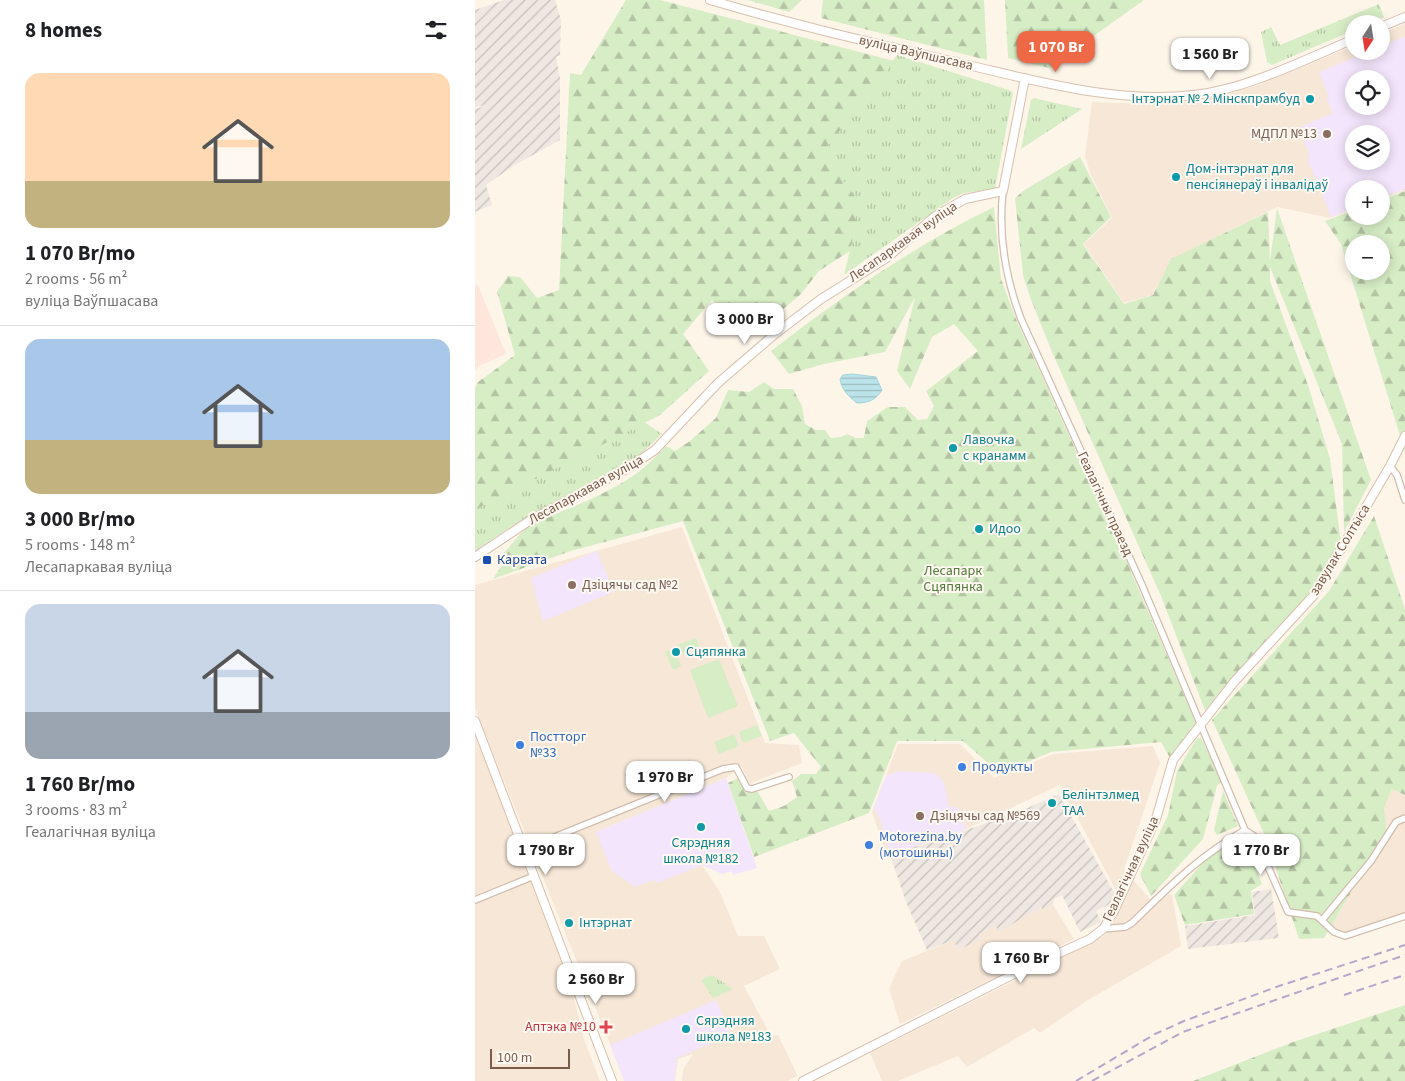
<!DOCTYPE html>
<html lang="en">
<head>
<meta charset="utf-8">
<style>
  :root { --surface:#fff; --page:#f6f6f6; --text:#202124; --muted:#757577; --line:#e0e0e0; --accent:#ef6947 }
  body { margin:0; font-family:"Source Sans 3",sans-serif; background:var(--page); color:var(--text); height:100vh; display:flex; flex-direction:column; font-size:19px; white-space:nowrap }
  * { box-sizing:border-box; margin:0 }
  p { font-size:16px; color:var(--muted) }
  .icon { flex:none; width:28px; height:28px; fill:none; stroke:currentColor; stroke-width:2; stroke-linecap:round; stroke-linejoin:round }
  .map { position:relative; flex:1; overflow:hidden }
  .side { display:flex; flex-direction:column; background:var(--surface); width:475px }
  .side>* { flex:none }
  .needle { width:32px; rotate:192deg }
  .buttons { position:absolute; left:870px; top:15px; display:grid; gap:10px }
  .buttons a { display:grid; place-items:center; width:45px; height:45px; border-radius:50%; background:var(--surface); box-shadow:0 2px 12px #0003; font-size:25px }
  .scale { position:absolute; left:15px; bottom:12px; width:80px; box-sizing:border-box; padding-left:5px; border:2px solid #7b5b4a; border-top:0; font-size:14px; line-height:18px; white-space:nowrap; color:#7b5b4a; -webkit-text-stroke:4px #fff9f1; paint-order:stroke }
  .price { position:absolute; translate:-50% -42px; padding:0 11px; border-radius:10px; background:#fff; color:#222; font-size:16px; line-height:32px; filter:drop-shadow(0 1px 2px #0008) }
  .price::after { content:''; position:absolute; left:50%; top:30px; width:15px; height:11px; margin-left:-8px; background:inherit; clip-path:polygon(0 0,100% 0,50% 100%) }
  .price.on { background:var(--accent); color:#fff }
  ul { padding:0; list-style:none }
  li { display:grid; align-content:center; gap:10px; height:265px; padding:0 25px }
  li+li { border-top:1px solid var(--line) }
  li span { display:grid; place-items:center; height:155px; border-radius:15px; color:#555 }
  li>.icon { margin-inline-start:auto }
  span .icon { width:90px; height:90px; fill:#fffc; stroke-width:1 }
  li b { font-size:21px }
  h2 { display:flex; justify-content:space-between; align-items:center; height:60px; padding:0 25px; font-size:21px }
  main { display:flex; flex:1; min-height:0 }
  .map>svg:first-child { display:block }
</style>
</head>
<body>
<main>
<section class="side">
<h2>8 homes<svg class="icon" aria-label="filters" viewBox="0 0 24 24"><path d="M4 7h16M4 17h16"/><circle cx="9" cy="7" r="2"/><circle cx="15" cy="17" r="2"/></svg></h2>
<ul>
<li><span style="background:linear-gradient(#ffd9b3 70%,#c2b280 0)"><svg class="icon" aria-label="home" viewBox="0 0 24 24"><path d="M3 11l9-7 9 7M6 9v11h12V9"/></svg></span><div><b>1 070 Br/mo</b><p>2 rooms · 56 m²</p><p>вуліца Ваўпшасава</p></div></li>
<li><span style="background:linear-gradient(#a9c7e8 65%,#c2b280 0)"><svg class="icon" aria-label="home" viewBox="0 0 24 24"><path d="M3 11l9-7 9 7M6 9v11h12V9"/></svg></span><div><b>3 000 Br/mo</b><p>5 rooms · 148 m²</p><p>Лесапаркавая вуліца</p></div></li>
<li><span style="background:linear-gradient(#c9d6e8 70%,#9aa5b1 0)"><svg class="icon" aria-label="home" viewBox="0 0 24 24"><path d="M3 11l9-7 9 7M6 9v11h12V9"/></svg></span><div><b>1 760 Br/mo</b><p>3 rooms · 83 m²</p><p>Геалагічная вуліца</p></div></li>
</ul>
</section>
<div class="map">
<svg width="930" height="1081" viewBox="0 0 930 1081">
  <defs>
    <pattern id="industrial-furrows" width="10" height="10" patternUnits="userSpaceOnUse" patternTransform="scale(1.25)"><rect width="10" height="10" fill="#efe8e2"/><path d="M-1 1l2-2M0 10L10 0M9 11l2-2" fill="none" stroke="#c7bfb9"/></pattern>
    <pattern id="grass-tufts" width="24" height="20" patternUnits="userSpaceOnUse" patternTransform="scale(1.25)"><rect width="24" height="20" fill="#d7edc6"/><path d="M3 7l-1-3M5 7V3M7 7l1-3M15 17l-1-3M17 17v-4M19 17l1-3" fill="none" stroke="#b3c3a3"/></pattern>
    <pattern id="forest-firs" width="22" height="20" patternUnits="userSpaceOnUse" patternTransform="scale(1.25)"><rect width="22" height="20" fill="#d7edc6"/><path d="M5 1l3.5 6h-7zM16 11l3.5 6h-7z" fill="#b3c3a3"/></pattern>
    <pattern id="water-rules" width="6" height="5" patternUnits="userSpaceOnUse" patternTransform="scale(1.25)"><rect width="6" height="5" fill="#bbe4ea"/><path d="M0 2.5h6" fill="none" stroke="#9dbcc0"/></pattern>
  </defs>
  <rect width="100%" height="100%" fill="#fef5e9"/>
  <path fill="#f6e7d7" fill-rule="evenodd" d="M930,24V190L906,199V189H879V209L855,218L802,207L697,259L677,295L649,303L609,244L637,218L616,175L610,156L617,102L675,104L721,101L781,86L879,46V51H906V34ZM879,79H906V106H879ZM879,134H906V161H879Z
    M207,527L290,743L324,745L327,763L274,784L267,766L251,778L121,832L179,880L227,865L245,892L263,936H289L305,969L269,986L296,1036L303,1035L321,1072L322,1076L313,1081H207L208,1070L218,1054L203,1059L200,1081H150L0,709V585Z
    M0,730L91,966L109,1039L125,1081H0Z
    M423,744H485L519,778L578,754L678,746L685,763L649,869L675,899L697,894L706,946L613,1000L565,1033L559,1028L492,1067L483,1056L423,1081H407L395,1053L629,936L641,919L643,894L585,785L491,829L412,856L397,812Z
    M917,789L930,795V918L872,937L859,936L856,926L912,832L909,808Z
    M578,905L599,939L425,1024L414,988L427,961L479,940L483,950L506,939L504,934L521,926L525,931L566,907L568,910Z"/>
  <path fill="#ffe6dd" d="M0,284L3,285L31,354L4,366L0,370Z"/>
  <path fill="url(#industrial-furrows)" d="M29,0H80L86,20L85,55L81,57L85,77V140L38,166L11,185L17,205L0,212V109L12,105L0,107V10Z
    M584,794L641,896L633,905L621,911L626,922L605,932L587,895L579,899L578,905L568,910L566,907L524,932L521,926L504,934L506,939L483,950L479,940L452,950L431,902L415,855L539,814Z
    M796,889L804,938L713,949L710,926L780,915L777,892Z"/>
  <path fill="#f3e5fb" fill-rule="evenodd" d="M930,36V189L906,198V189H879V208L856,217L833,161L834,153L823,128L858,113L851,98L854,97L844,72L895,51H906V47ZM879,79H906V106H879ZM879,134H906V161H879Z
    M122,551L139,592L68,621L56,578Z
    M423,771L460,773L469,782L474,806L483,808L491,829L415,855L406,822L399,808L411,776Z
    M251,778L282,868L258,875L257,871L247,874L227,865L182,883L179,880L160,887L137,871L121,832Z
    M241,1000L256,1035L202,1058L199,1081H149L135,1045Z"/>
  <path fill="url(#grass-tufts)" d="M904,4L909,17L892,24H879V30L797,65L792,62L786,32L796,27L805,45Z
    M422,55L534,90L538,93L520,189L489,193L478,198L369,275L381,225L349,151Z
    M559,98L607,109L546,149L556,100Z
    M169,422L187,434L164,456L34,528L0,551V510Z
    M237,975L258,989L238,998L226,980Z"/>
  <path fill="url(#forest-firs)" fill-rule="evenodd" d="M151,0H185L419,61L349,151L381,199V225L375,251L344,271L326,294L305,312L284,319L279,335L237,300L208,334L234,371L185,415L0,510V388L3,382L40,355L22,292L33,276L45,277L62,298L84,290L95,73L106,75Z
    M273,0H327L314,12Z
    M348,0H509L512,60L346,18Z
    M530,0H669L574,68L533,58Z
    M605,157L636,217L608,244L649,304L678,295L696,259L793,212L795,261L802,208L896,480L869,532L867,444L795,267V281L834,388L855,459L867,551L845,583L731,713L686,596L577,352L555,297L548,275L540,198L548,191Z
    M930,191V452L866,244L850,221L879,210V216H906V200ZM879,244H906V271H879Z
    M519,207L526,279L541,319L654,567L723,728L699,765L686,742L576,752L525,774L488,741H422L394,813L279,857L253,783L263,778L283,792L294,811L309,806L322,797L317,781L326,774H341L346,767L319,733L295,741L208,521L96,551L18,579L27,565L23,557C37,548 46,528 59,523C94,508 135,494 166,470C175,463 183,454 191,446L200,451L215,441L241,418L253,390L274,392L289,382L299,389H318L327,406L330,424L341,430H350L356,438L366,437L372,434L381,438H389L392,421L413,407H430L443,420L452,419L459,406L451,391L503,351L479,324L457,337L435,389L422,371L440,297L410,352L349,364L314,374L296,351C366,297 440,245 519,207Z
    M899,516L930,609V795L917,789L909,808L912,832L849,938L824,939L791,838L737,720L854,591Z
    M722,738H726L747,781L742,786L728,839L676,896L665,874L693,815L702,771Z
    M748,791L763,826L742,835L739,830Z
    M769,840L787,884L776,891L779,914L710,925L699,895L736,854Z
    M930,1005V1081H718L818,1042Z"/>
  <path fill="#d7edc6" d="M221,638L224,646L206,653L202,645Z
    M199,649L206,666L198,670L190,652Z
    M244,659L263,706L233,718L215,670Z
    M282,725L287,736L268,743L264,732Z
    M259,734L264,746L244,754L239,742Z"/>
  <path fill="url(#water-rules)" stroke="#a1d4dc" d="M377,374L401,377L407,390C401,400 393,403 382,403C373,396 367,390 365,379L368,375Z"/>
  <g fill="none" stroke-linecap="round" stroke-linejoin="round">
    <g stroke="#d2bdad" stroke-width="8">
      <path id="street" d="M528,191C523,235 531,279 546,319L667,585L770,830L779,836L784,846L813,912L842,916L859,932L870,936L930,916
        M915,466L922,475L930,500
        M54,861L77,838L248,769L261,767L272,788L277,789L314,777
        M0,900L59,876
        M848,919L896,861L921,822L930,818
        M628,929L650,927L657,923C695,886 723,857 770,830"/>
    </g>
    <g stroke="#d8bfad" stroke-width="10">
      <path id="secondary" d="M235,0C319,25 403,44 488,64C563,81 641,104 719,95C772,89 829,60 879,39
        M906,27L930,17
        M0,557L54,521L153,468L180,450L243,383L300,334L346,299L413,257L459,217L490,199L528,191L550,78
        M0,721L137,1081
        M328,1081L543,972L615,939L628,929L639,911L681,819L698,760L759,682L839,595L915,466L930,436"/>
    </g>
    <use href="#street" stroke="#fff" stroke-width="5.5"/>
    <use href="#secondary" stroke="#fff" stroke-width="8"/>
    <path stroke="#b8a5ca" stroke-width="2" stroke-dasharray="8 5" stroke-linecap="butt" d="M869,995L930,975
      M601,1081L680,1034L709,1021L804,986L930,945
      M617,1081L708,1032L930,955"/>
  </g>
  <g fill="#0f9aa8" stroke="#fff9f1" stroke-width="2">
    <circle cx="835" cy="99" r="5"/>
    <circle cx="701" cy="177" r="5"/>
    <circle cx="478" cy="448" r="5"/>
    <circle cx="504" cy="529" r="5"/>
    <circle cx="201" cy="652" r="5"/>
    <circle cx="577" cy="803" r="5"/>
    <circle cx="226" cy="827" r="5"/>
    <circle cx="94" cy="923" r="5"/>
    <circle cx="211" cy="1029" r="5"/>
  </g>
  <g fill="#8d6e63" stroke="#fff9f1" stroke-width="2">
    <circle cx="852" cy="134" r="5"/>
    <circle cx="97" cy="585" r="5"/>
    <circle cx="445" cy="816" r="5"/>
  </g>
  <rect fill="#1a4fb4" stroke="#fff9f1" stroke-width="2" x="7" y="555" width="10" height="10" rx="2.5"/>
  <g fill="#3f7fe0" stroke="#fff9f1" stroke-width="2">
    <circle cx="45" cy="745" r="5"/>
    <circle cx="487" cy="767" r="5"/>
    <circle cx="394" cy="845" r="5"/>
  </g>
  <path fill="#e0444e" stroke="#fff9f1" stroke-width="2" d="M128.5 1019.5h5v5h5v5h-5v5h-5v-5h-5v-5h5z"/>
  <g text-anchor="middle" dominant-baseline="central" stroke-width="4" stroke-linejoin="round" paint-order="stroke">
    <g font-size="14" fill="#7b5b4a" stroke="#fff9f1">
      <text transform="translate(441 53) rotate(13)">вуліца Ваўпшасава</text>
      <text transform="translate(428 242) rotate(-35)">Лесапаркавая вуліца</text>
      <text transform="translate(111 490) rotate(-29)">Лесапаркавая вуліца</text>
      <text transform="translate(630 504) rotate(65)">Геалагічны праезд</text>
      <text transform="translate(865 550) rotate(-59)">завулак Солтыса</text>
      <text transform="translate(656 869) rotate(-65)">Геалагічная вуліца</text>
    </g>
    <g font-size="14" fill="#0d838f" stroke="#fff9f1" text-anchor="start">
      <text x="825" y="99" text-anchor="end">Інтэрнат № 2 Мінскпрамбуд</text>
      <text x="711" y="169">Дом-інтэрнат для<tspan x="711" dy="16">пенсіянераў і інвалідаў</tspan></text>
      <text x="488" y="440">Лавочка<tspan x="488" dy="16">с кранамм</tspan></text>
      <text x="514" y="529">Идоо</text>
      <text x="211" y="652">Сцяпянка</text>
      <text x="587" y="795">Белінтэлмед<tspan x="587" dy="16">ТАА</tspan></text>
      <text x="226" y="843" text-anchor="middle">Сярэдняя<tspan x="226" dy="16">школа №182</tspan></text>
      <text x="104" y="923">Інтэрнат</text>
      <text x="221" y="1021">Сярэдняя<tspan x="221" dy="16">школа №183</tspan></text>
    </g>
    <g font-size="14" fill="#785e54" stroke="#fff9f1" text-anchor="start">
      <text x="842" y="134" text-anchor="end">МДПЛ №13</text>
      <text x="107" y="585">Дзіцячы сад №2</text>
      <text x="455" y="816">Дзіцячы сад №569</text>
    </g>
    <g font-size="14" fill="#164399" stroke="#fff9f1" text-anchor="start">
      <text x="22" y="560">Карвата</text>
    </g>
    <g font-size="14" fill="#527b3e" stroke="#fff9f1">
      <text x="478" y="571">Лесапарк<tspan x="478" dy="16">Сцяпянка</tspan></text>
    </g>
    <g font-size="14" fill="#366cbe" stroke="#fff9f1" text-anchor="start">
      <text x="55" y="737">Постторг<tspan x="55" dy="16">№33</tspan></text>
      <text x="497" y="767">Продукты</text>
      <text x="404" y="837">Motorezina.by<tspan x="404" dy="16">(мотошины)</tspan></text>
    </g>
    <g font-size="14" fill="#be3a42" stroke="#fff9f1" text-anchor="end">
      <text x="121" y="1027">Аптэка №10</text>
    </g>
  </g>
</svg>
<div class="buttons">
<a><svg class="needle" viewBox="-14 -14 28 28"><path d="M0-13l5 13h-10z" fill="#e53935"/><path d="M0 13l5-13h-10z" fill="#757577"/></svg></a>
<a><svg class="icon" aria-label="locate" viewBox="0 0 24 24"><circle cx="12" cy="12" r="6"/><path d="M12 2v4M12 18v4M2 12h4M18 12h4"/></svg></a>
<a><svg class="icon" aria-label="layers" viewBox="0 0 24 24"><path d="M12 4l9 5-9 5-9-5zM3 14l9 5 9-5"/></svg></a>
<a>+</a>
<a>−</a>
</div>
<div class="scale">100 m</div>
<b class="price on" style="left:581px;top:73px">1 070 Br</b>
<b class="price" style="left:735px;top:80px">1 560 Br</b>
<b class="price" style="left:270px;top:345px">3 000 Br</b>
<b class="price" style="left:190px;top:803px">1 970 Br</b>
<b class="price" style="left:71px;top:876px">1 790 Br</b>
<b class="price" style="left:786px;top:876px">1 770 Br</b>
<b class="price" style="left:546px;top:984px">1 760 Br</b>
<b class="price" style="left:121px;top:1005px">2 560 Br</b>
</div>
</main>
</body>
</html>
